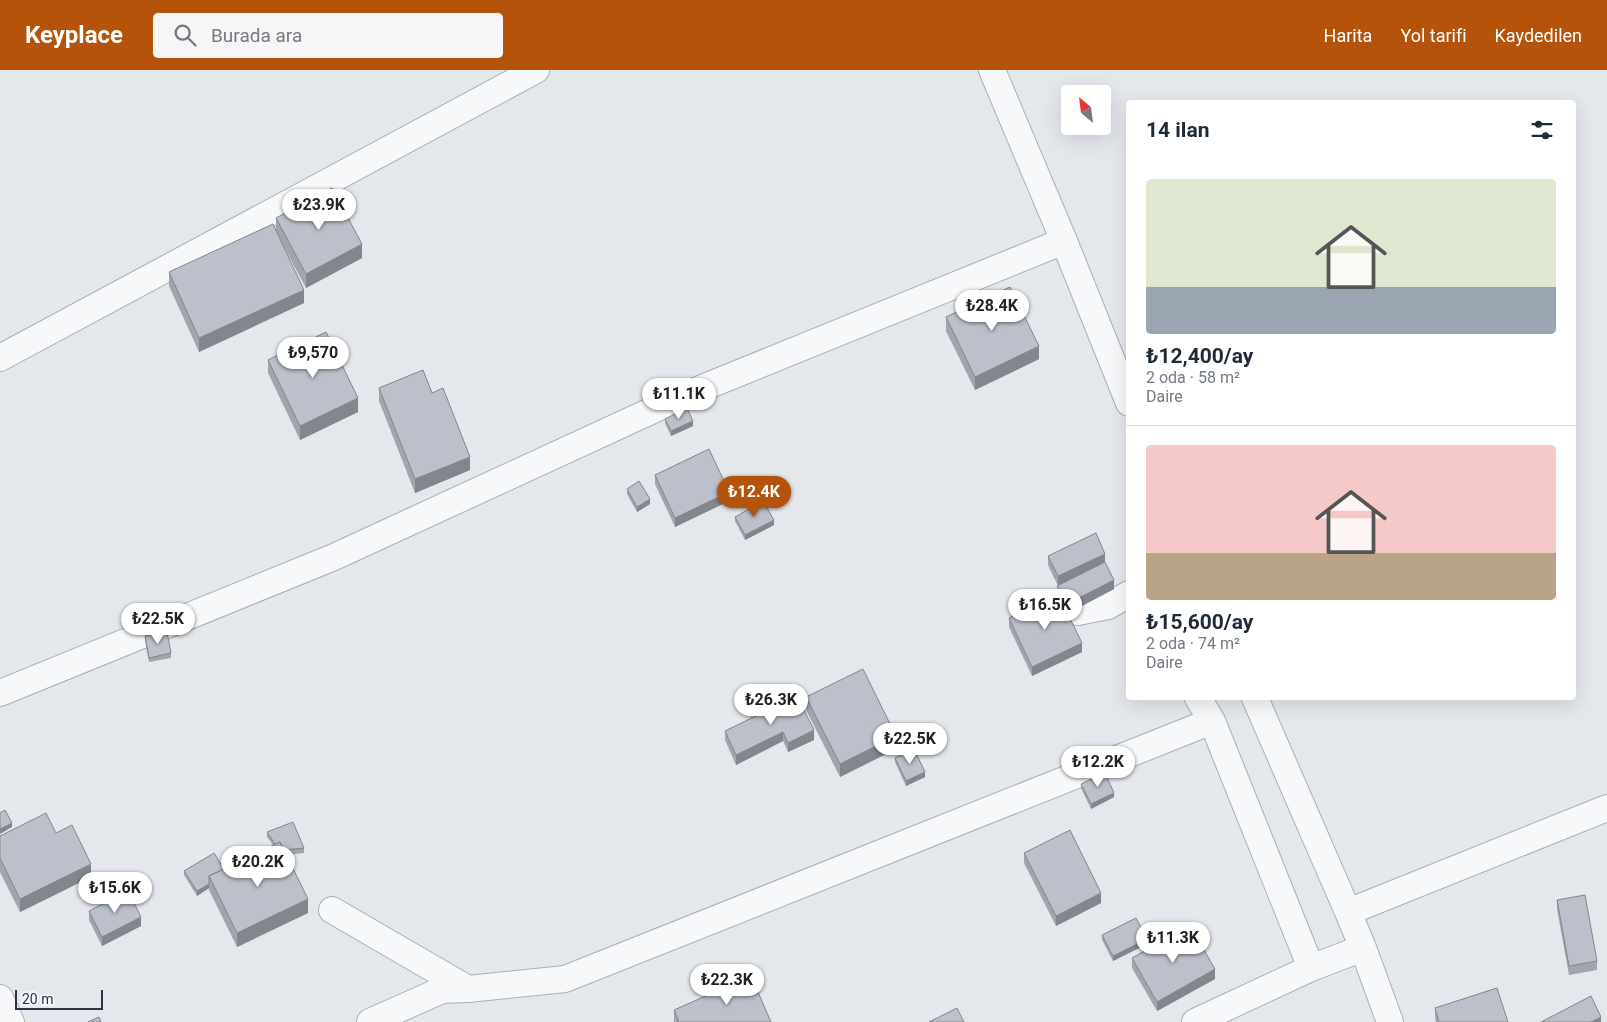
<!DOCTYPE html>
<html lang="tr">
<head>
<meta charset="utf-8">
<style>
  :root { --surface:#fff; --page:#f6f6f7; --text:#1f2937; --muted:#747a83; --line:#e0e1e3; --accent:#b45309 }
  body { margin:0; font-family:Roboto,sans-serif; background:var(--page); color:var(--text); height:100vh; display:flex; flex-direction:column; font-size:19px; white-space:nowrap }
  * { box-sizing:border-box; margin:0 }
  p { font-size:16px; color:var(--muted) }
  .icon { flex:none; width:28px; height:28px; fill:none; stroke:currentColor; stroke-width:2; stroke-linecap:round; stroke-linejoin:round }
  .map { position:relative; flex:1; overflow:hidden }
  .side { position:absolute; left:1126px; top:30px; width:450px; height:600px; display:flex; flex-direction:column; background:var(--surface); border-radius:5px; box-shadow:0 5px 20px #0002 }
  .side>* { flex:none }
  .needle { width:32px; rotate:332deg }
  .controls { position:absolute; left:1061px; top:15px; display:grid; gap:10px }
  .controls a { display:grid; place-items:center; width:50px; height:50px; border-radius:5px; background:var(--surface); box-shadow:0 5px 20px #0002; font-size:25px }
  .scale { position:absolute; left:15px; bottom:12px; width:88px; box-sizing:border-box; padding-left:5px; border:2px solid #2b3445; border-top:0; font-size:14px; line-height:18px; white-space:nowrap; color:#2b3445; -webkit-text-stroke:4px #f4f6f9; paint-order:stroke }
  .price { position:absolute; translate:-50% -42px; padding:0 11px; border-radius:18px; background:#fff; color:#222; font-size:16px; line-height:32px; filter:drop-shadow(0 1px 2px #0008) }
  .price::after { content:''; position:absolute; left:50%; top:30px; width:15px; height:11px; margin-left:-8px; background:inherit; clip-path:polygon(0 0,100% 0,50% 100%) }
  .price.current { background:var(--accent); color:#fff }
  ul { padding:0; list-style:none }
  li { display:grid; align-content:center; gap:10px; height:265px; padding:0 20px }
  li+li { border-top:1px solid var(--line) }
  li span { display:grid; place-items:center; height:155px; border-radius:5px; color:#555 }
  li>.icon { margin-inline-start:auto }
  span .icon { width:90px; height:90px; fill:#fffc; stroke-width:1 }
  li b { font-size:21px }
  h2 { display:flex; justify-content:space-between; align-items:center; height:60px; padding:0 20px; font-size:21px }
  header { display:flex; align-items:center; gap:30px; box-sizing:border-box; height:70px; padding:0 25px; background:var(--accent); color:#fff }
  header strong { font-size:24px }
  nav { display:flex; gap:28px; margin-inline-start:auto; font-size:18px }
  .search { width:350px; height:45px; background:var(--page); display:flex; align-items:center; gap:12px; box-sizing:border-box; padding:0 18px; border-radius:5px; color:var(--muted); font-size:19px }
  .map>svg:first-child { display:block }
</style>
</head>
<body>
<header>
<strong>Keyplace</strong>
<div class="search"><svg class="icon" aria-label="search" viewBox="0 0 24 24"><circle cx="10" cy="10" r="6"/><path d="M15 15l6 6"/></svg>Burada ara</div>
<nav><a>Harita</a><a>Yol tarifi</a><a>Kaydedilen</a></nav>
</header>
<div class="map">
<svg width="1607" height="952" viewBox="0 0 1607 952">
  <rect width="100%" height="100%" fill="#e4e7ec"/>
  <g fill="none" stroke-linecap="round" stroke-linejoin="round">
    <g stroke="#a9aeb7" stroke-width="28">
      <path id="street" d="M992,0L1064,171L1129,333
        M0,288L536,0
        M1078,542L1108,536L1129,524
        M0,623L334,487L690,323L1064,171
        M1198,628L1212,651L1311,898L1363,878
        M1255,628L1348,842L1607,738
        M332,840L468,919
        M1348,842L1363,878L1390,952
        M0,928L11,952
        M370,952L442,920L468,919L565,909L1212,651
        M1195,952L1311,898"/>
    </g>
    <use href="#street" stroke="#f7f8fa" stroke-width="26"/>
  </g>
  <path fill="#a1a5ae" d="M276,148L362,188L306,218L284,177L304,233L199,282L169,216V202L276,160Z
    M946,247L1039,289L975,320L946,261Z
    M268,290L358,342L300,370L268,303Z
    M379,318L432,323L470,400L415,423L379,331Z
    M665,349L693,356L671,366L665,353Z
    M655,405L729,431L675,457L655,414Z
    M627,419L650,434L637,442L627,424Z
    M735,447L774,455L745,470L735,451Z
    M1048,486L1105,492L1114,519L1068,543L1082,582L1032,606L1009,557V548L1057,524L1058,516L1048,495Z
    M145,566L171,583V588L149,592L145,571Z
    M797,626L814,670L788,682L783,671L736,695L725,670V661Z
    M806,627L896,679L840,707L806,640Z
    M895,688L925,707L906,716L895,692Z
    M1081,714L1114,727L1091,739L1081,718Z
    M267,762L304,778V783L286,785L308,843L237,877L209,820V818L197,826L184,805V801L224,799L273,775L267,767Z
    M56,763L91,807L20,842L0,802V766Z
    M1024,783L1101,833L1056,856L1024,793Z
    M1557,830L1597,891V900L1569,905L1557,839Z
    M89,841L141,856L102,876L89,850Z
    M1102,865L1147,874L1113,891L1102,870Z
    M1132,888L1215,909L1157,941L1132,898Z
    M1435,938L1508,952H1436L1435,947Z
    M674,940L771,952H674Z"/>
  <path fill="#83868d" d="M362,174V188L306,218V204Z
    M304,220V233L199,282V268Z
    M1039,276V289L975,320V307Z
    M358,328V342L300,370V356Z
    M693,351V356L671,366V361Z
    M470,387V400L415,423V409Z
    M729,422V431L675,457V448Z
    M650,429V434L637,442V437Z
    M774,450V455L745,470V465Z
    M1105,484V493L1058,516V506Z
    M1114,510V519L1067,544V534Z
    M1082,573V582L1032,606V597Z
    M814,660V670L788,682V673Z
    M783,662V671L736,695V685Z
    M896,666V679L840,707V694Z
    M925,702V707L906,716V711Z
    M1114,723V727L1091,739V734Z
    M12,753V757L0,764V759Z
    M91,794V807L20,842V829Z
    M209,814V818L197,826V821Z
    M1101,823V833L1056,856V846Z
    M308,829V843L237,877V863Z
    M141,847V856L102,876V867Z
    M1147,869V874L1113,891V886Z
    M1215,899V909L1157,941V932Z
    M1601,947V952H1591Z"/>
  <path fill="#bbc0ca" stroke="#83868d" d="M332,118L362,174L306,204L276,148Z
    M273,154L304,220L199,268L169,202Z
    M1010,217L1039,276L975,307L946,247Z
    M326,262L358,328L300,356L268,290Z
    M423,300L432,323L443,318L470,387L415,409L379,318Z
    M687,338L693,351L671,361L665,349Z
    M709,379L729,422L675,448L655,405Z
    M639,411L650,429L637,437L627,419Z
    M763,431L774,450L745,465L735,447Z
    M1096,463L1105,484L1058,506L1048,486Z
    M1105,492L1114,510L1067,534L1057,516Z
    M1058,524L1082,573L1032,597L1009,548Z
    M167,562L171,583L149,588L145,566Z
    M863,599L896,666L840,694L806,627Z
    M797,626L814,660L788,673L783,662L736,685L725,661Z
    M914,679L925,702L906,711L895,688Z
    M1105,703L1114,723L1091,734L1081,714Z
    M5,740L12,753L0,759V743Z
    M46,743L56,763L72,755L91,794L20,829L0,788V766Z
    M293,752L304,778L284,780L280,772L275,774L267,762Z
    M1070,760L1101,823L1056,846L1024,783Z
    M280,772L308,829L237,863L209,806Z
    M214,783L224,799L209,806V814L197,821L184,801Z
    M128,821L141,847L102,867L89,841Z
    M1585,825L1597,891L1569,896L1557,830Z
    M1136,848L1147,869L1113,886L1102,865Z
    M1190,856L1215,899L1157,932L1132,888Z
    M751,906L771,952H679L674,940Z
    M1497,918L1508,952H1439L1435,938Z
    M1591,926L1601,947L1591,952H1541Z
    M957,938L964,952H929Z
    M99,947L101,952H88Z"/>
</svg>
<div class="controls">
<a><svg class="needle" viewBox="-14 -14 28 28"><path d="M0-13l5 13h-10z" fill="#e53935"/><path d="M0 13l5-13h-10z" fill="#747a83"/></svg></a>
</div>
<div class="scale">20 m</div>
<b class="price" style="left:319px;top:161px">₺23.9K</b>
<b class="price" style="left:992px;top:262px">₺28.4K</b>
<b class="price" style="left:313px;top:309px">₺9,570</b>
<b class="price" style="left:679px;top:350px">₺11.1K</b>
<b class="price current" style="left:754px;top:448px">₺12.4K</b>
<b class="price" style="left:1045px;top:561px">₺16.5K</b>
<b class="price" style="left:158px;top:575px">₺22.5K</b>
<b class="price" style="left:771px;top:656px">₺26.3K</b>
<b class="price" style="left:910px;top:695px">₺22.5K</b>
<b class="price" style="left:1098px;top:718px">₺12.2K</b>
<b class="price" style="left:258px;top:818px">₺20.2K</b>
<b class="price" style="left:115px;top:844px">₺15.6K</b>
<b class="price" style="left:1173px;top:894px">₺11.3K</b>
<b class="price" style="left:727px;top:936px">₺22.3K</b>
<section class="side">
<h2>14 ilan<svg class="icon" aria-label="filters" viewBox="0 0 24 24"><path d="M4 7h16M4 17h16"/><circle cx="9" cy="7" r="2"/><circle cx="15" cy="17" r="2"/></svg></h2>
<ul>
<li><span style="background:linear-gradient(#dfe7d0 70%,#9aa5b1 0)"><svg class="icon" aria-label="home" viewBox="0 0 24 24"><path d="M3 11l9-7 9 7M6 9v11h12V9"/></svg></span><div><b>₺12,400/ay</b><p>2 oda · 58 m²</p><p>Daire</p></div></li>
<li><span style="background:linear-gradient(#f6c9c9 70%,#b9a48a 0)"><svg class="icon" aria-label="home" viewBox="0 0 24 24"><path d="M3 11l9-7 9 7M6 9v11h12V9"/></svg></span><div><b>₺15,600/ay</b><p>2 oda · 74 m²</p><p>Daire</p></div></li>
</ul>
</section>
</div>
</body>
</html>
